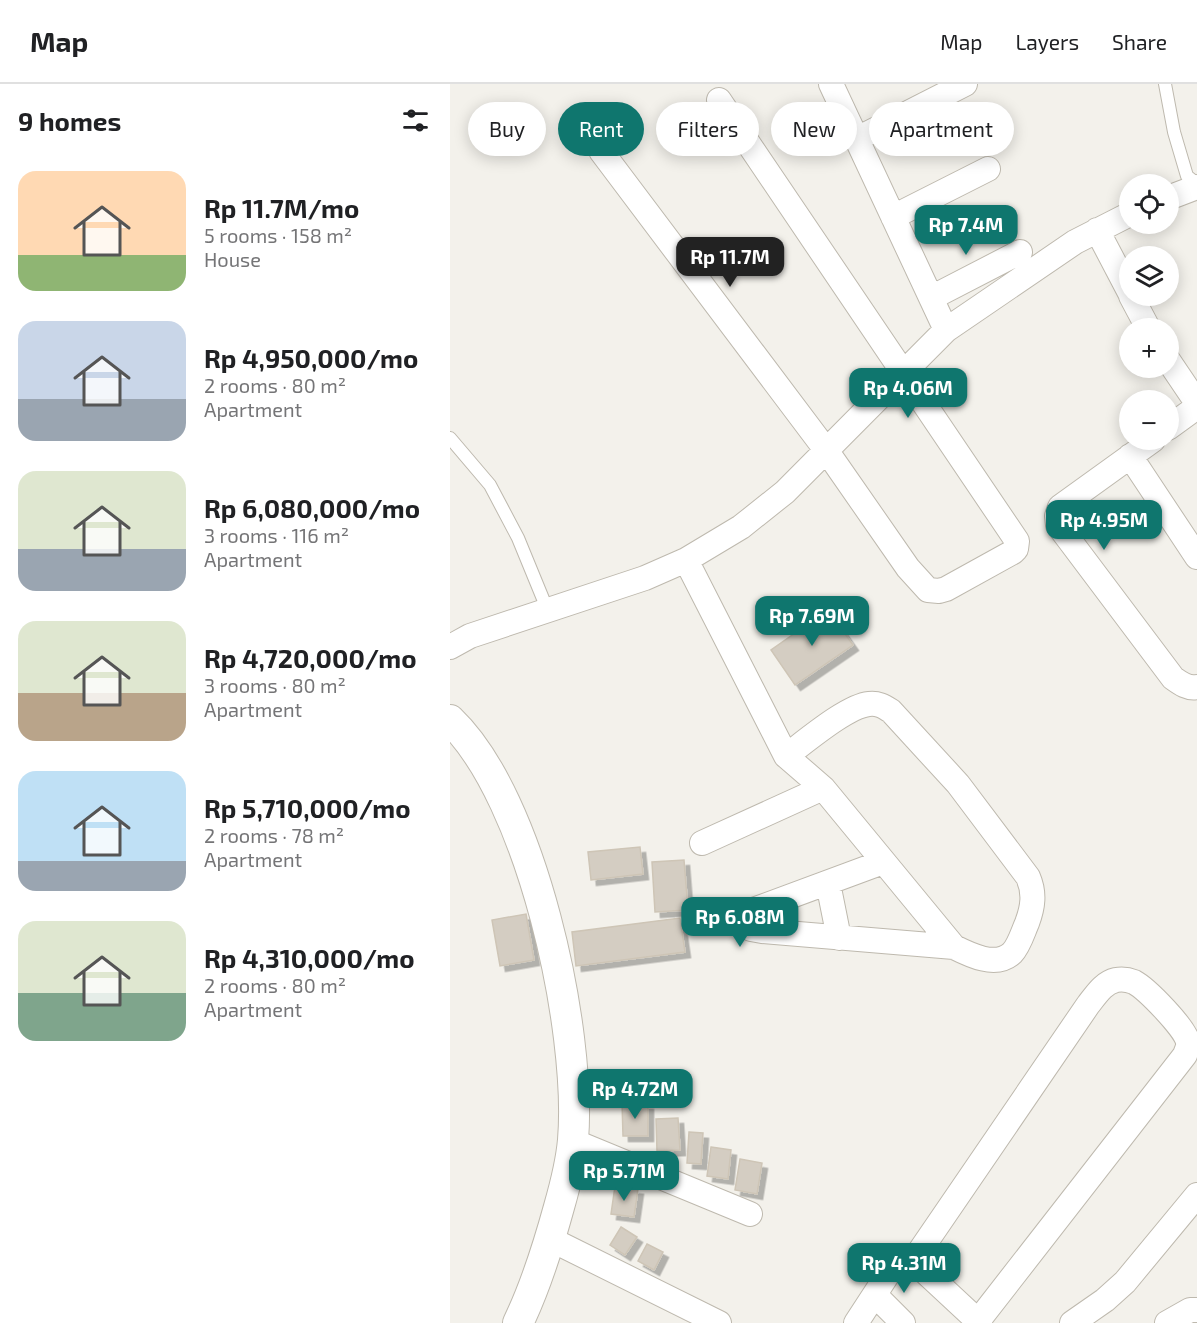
<!DOCTYPE html>
<html lang="en">
<head>
<meta charset="utf-8">
<style>
  :root { --surface:#fff; --page:#f6f6f6; --text:#202124; --muted:#757577; --line:#e0e0e0; --accent:#0f766e }
  body { margin:0; font-family:"Exo 2",sans-serif; background:var(--page); color:var(--text); height:100vh; display:flex; flex-direction:column; font-size:22px; white-space:nowrap }
  * { box-sizing:border-box; margin:0 }
  p { font-size:20px; color:var(--muted) }
  .icon { flex:none; width:33px; height:33px; fill:none; stroke:currentColor; stroke-width:2; stroke-linecap:round; stroke-linejoin:round }
  .map { position:relative; flex:1; overflow:hidden }
  .panel { display:flex; flex-direction:column; background:var(--surface); width:450px }
  .panel>* { flex:none }
  .top-card { position:absolute; left:18px; top:18px; width:570px; height:54px; display:flex; gap:12px }
  .fabs { position:absolute; left:669px; top:90px; display:grid; gap:12px }
  .fabs a { display:grid; place-items:center; width:60px; height:60px; border-radius:50%; background:var(--surface); box-shadow:0 3px 15px #0003; font-size:30px }
  .price { position:absolute; translate:-50% -51px; padding:0 14px; border-radius:12px; background:var(--accent); color:#fff; font-size:20px; line-height:39px; filter:drop-shadow(0 2px 3px #0008) }
  .price::after { content:''; position:absolute; left:50%; top:36px; width:18px; height:14px; margin-left:-9px; background:inherit; clip-path:polygon(0 0,100% 0,50% 100%) }
  .price.on { background:#222; color:#fff }
  ul { padding:0; list-style:none }
  li { display:flex; align-items:center; gap:18px; height:150px; padding:0 18px }
  li span { display:grid; place-items:center; flex:none; width:168px; height:120px; border-radius:18px; color:#555 }
  li>.icon { margin-inline-start:auto }
  span .icon { width:72px; height:72px; fill:#fffc; stroke-width:1 }
  li b { font-size:26px }
  h2 { display:flex; justify-content:space-between; align-items:center; height:72px; padding:0 18px; font-size:26px }
  .tag { padding:0 21px; border-radius:27px; background:var(--surface); box-shadow:0 3px 15px #0003; font-size:21px; line-height:54px }
  .tag.on { background:var(--accent); color:#fff }
  header { display:flex; align-items:center; gap:36px; box-sizing:border-box; height:84px; padding:0 30px; background:var(--surface); border-bottom:2px solid var(--line) }
  header strong { font-size:28px }
  nav { display:flex; gap:33px; margin-inline-start:auto; font-size:21px }
  main { display:flex; flex:1; min-height:0 }
  .map>svg:first-child { display:block }
</style>
</head>
<body>
<header>
<strong>Map</strong>
<nav><a>Map</a><a>Layers</a><a>Share</a></nav>
</header>
<main>
<section class="panel">
<h2>9 homes<svg class="icon" aria-label="filters" viewBox="0 0 24 24"><path d="M4 7h16M4 17h16"/><circle cx="9" cy="7" r="2"/><circle cx="15" cy="17" r="2"/></svg></h2>
<ul>
<li><span style="background:linear-gradient(#ffd9b3 70%,#8fb573 0)"><svg class="icon" aria-label="home" viewBox="0 0 24 24"><path d="M3 11l9-7 9 7M6 9v11h12V9"/></svg></span><div><b>Rp 11.7M/mo</b><p>5 rooms · 158 m²</p><p>House</p></div></li>
<li><span style="background:linear-gradient(#c9d6e8 65%,#9aa5b1 0)"><svg class="icon" aria-label="home" viewBox="0 0 24 24"><path d="M3 11l9-7 9 7M6 9v11h12V9"/></svg></span><div><b>Rp 4,950,000/mo</b><p>2 rooms · 80 m²</p><p>Apartment</p></div></li>
<li><span style="background:linear-gradient(#dfe7d0 65%,#9aa5b1 0)"><svg class="icon" aria-label="home" viewBox="0 0 24 24"><path d="M3 11l9-7 9 7M6 9v11h12V9"/></svg></span><div><b>Rp 6,080,000/mo</b><p>3 rooms · 116 m²</p><p>Apartment</p></div></li>
<li><span style="background:linear-gradient(#dfe7d0 60%,#b9a48a 0)"><svg class="icon" aria-label="home" viewBox="0 0 24 24"><path d="M3 11l9-7 9 7M6 9v11h12V9"/></svg></span><div><b>Rp 4,720,000/mo</b><p>3 rooms · 80 m²</p><p>Apartment</p></div></li>
<li><span style="background:linear-gradient(#bfe0f5 75%,#9aa5b1 0)"><svg class="icon" aria-label="home" viewBox="0 0 24 24"><path d="M3 11l9-7 9 7M6 9v11h12V9"/></svg></span><div><b>Rp 5,710,000/mo</b><p>2 rooms · 78 m²</p><p>Apartment</p></div></li>
<li><span style="background:linear-gradient(#dfe7d0 60%,#7fa58c 0)"><svg class="icon" aria-label="home" viewBox="0 0 24 24"><path d="M3 11l9-7 9 7M6 9v11h12V9"/></svg></span><div><b>Rp 4,310,000/mo</b><p>2 rooms · 80 m²</p><p>Apartment</p></div></li>
</ul>
</section>
<div class="map">
<svg width="747" height="1239" viewBox="0 0 747 1239">
  <defs>
    <filter id="shadow"><feDropShadow dx="5.5" dy="5.5" stdDeviation="0" flood-color="#0004"/></filter>
  </defs>
  <rect width="100%" height="100%" fill="#f3f1eb"/>
  <path fill="#d4cdc2" stroke="#cec5b6" stroke-width="1.5" filter="url(#shadow)" d="M378,526L403,561L345,601L321,566Z
    M190,763L193,790L141,796L138,768Z
    M234,776L238,826L205,828L202,778Z
    M76,830L84,876L50,882L42,836Z
    M230,834L235,868L126,882L122,848Z
    M172,1019L198,1020V1052H173Z
    M228,1034L230,1066L207,1067L206,1035Z
    M239,1048L253,1049L251,1080L237,1079Z
    M261,1063L281,1066L278,1095L257,1092Z
    M290,1075L312,1079L307,1110L285,1106Z
    M165,1102L188,1105L184,1133L161,1130Z
    M171,1143L187,1153L175,1171L160,1161Z
    M197,1160L213,1168L204,1186L188,1177Z"/>
  <g fill="none" stroke-linecap="round" stroke-linejoin="round">
    <g stroke="#beb9ae" stroke-width="14">
      <path id="service" d="M715,0L724,48L737,92L747,100
        M0,354L40,401L68,454L98,527"/>
    </g>
    <g stroke="#beb9ae" stroke-width="26">
      <path id="minor" d="M381,0L496,246
        M407,55L515,0
        M151,67L376,366L458,484L478,506L489,507L496,505L563,468L566,465L567,457L269,16
        M718,114L747,103
        M443,133L538,85
        M647,146L680,209
        M681,212L698,244
        M481,214L570,168
        M718,276L747,319
        M718,344L747,323
        M703,356L610,423L607,432L608,441L723,594C730,599 738,605 747,603
        M680,372L747,473
        M236,476L336,672L373,704L504,863
        M0,563L20,552L195,494L236,476L291,443L335,408L496,246L625,158L680,130
        M336,672C355,658 397,622 419,620C428,619 433,622 441,627L508,700L578,793C585,809 583,823 577,839C573,848 569,862 562,869C546,884 520,871 504,863L312,847L301,845L293,840L295,832L306,825L433,778
        M252,759L373,704
        M378,799L389,854
        M123,1057L300,1130
        M100,1155L269,1239
        M461,1180L638,921C646,911 653,899 666,896C671,895 679,896 684,898C697,905 735,944 738,958C739,963 736,967 735,971L528,1237
        M425,1211L453,1239
        M406,1239L438,1190L448,1183L461,1180L473,1186L530,1239
        M622,1239L655,1216L675,1198L747,1111
        M717,1239L740,1226H747"/>
    </g>
    <g stroke="#beb9ae" stroke-width="32">
      <path id="tertiary" d="M0,636C82,714 132,946 123,1056C121,1079 115,1102 109,1123C98,1163 86,1202 68,1239"/>
    </g>
    <use href="#service" stroke="#fff" stroke-width="12"/>
    <use href="#minor" stroke="#fff" stroke-width="24"/>
    <use href="#tertiary" stroke="#fff" stroke-width="30"/>
  </g>
</svg>
<div class="fabs">
<a><svg class="icon" aria-label="locate" viewBox="0 0 24 24"><circle cx="12" cy="12" r="6"/><path d="M12 2v4M12 18v4M2 12h4M18 12h4"/></svg></a>
<a><svg class="icon" aria-label="layers" viewBox="0 0 24 24"><path d="M12 4l9 5-9 5-9-5zM3 14l9 5 9-5"/></svg></a>
<a>+</a>
<a>−</a>
</div>
<b class="price" style="left:516px;top:172px">Rp 7.4M</b>
<b class="price on" style="left:280px;top:204px">Rp 11.7M</b>
<b class="price" style="left:458px;top:335px">Rp 4.06M</b>
<b class="price" style="left:654px;top:467px">Rp 4.95M</b>
<b class="price" style="left:362px;top:563px">Rp 7.69M</b>
<b class="price" style="left:290px;top:864px">Rp 6.08M</b>
<b class="price" style="left:185px;top:1036px">Rp 4.72M</b>
<b class="price" style="left:174px;top:1118px">Rp 5.71M</b>
<b class="price" style="left:454px;top:1210px">Rp 4.31M</b>
<div class="top-card">
<a class="tag">Buy</a>
<a class="tag on">Rent</a>
<a class="tag">Filters</a>
<a class="tag">New</a>
<a class="tag">Apartment</a>
</div>
</div>
</main>
</body>
</html>
